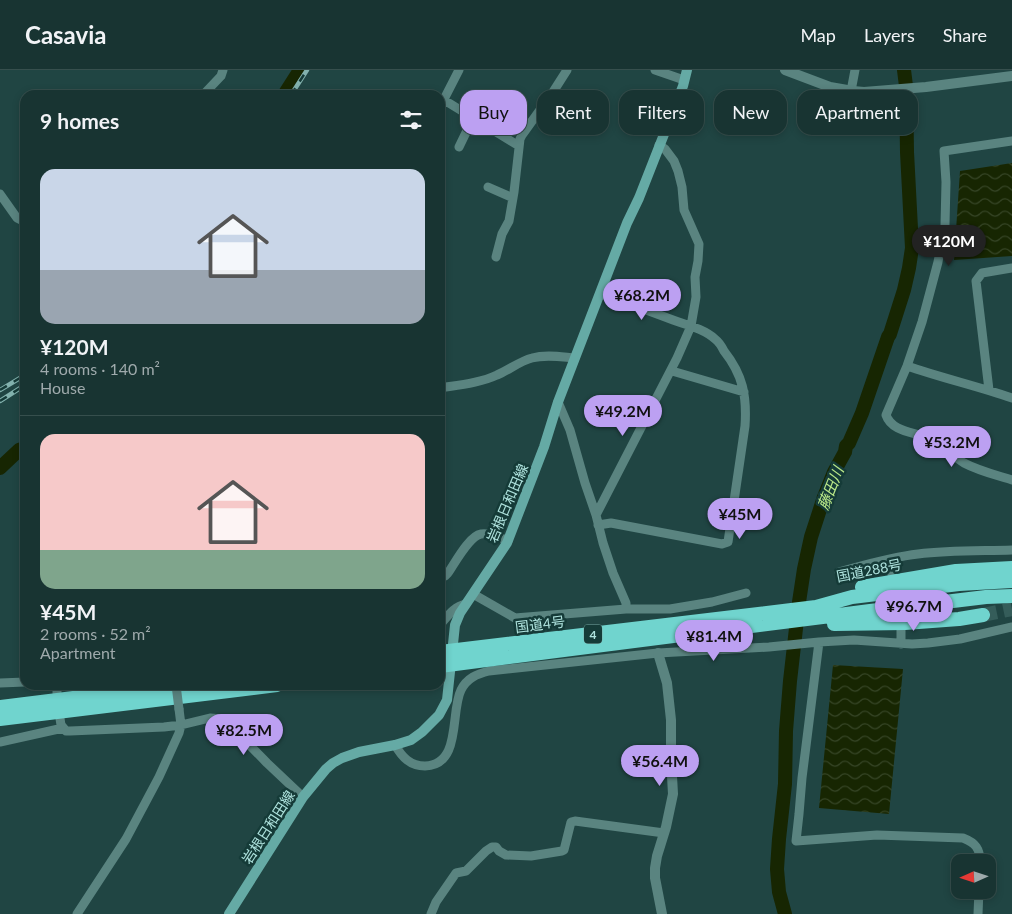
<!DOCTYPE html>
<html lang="en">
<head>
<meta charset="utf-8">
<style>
  :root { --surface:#183432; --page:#213c3a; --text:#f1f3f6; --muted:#9faaac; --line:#364f4d; --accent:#bca0f2 }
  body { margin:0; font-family:Lato,"Noto Sans JP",sans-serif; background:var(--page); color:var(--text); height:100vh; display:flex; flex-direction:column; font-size:19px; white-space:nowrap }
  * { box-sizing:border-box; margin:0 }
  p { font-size:16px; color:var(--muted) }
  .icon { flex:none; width:28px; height:28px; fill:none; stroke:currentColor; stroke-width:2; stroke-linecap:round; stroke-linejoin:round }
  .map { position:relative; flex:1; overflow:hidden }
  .side { position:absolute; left:20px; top:20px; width:425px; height:600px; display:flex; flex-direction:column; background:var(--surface); border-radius:15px; box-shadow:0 2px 8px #0003,0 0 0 1px var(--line) }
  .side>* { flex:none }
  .banner { position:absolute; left:460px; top:20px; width:475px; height:45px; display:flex; gap:10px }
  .needle { width:32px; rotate:267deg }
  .buttons { position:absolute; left:951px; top:784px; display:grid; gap:10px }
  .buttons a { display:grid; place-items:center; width:45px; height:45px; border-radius:10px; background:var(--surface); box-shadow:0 2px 8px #0003,0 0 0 1px var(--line); font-size:25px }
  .price { position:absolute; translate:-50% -42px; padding:0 11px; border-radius:18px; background:var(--accent); color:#111; font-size:16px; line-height:32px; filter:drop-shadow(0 1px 2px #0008) }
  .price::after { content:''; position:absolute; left:50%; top:30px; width:15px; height:11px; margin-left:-8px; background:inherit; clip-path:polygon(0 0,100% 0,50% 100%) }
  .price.active { background:#222; color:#fff }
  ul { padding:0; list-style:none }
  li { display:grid; align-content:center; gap:10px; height:265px; padding:0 20px }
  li+li { border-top:1px solid var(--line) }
  li span { display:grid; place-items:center; height:155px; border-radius:15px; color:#555 }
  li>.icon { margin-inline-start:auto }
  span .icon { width:90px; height:90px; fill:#fffc; stroke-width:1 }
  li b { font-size:21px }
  h2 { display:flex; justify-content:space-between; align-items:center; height:60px; padding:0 20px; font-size:21px }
  .tag { padding:0 18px; border-radius:15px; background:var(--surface); box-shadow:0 2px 8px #0003,0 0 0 1px var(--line); font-size:18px; line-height:45px }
  .tag.active { background:var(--accent); color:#111 }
  header { display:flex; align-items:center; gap:30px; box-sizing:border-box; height:70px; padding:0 25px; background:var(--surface); border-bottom:1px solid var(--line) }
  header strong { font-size:24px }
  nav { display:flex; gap:28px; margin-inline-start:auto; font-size:18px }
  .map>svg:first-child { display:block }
</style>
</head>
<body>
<header>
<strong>Casavia</strong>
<nav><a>Map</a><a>Layers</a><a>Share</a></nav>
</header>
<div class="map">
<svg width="1012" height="844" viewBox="0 0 1012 844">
  <defs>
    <pattern id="water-waves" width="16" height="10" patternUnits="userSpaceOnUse" patternTransform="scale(1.25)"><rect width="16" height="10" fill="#172602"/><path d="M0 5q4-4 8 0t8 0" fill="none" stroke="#364526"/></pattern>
  </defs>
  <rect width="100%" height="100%" fill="#204543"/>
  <path fill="url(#water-waves)" d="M1012,93V186L954,190L960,101Z
    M833,595L903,599L889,744L819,738Z"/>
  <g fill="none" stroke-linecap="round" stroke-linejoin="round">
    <path stroke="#172602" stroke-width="14" d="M284,25L300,0
      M0,398L19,380L25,378
      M785,844L779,822L777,799L779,769L785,714L786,661L790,611L799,532L804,499L811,467L824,427L834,402L845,382L846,376L849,373L862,343L888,267L890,264L904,220L909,198L912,178L907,82L906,16L904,0"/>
    <path stroke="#355d5a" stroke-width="14" stroke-dasharray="14 7" stroke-linecap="butt" d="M983,545L1012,539"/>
    <path stroke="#5a8480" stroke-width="9" d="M655,0L684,10
      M851,21L855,0
      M203,25L221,6L223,0
      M444,30L519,76
      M440,37L459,0
      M1012,71L944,81L946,112L945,155L938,192L922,252L907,296L886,345C892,363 918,362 932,370C943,377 953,386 964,393C979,401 996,405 1012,410
      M459,77L473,48
      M488,117L513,128
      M0,124L17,148L25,152
      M496,187L502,164L509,151L514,122L520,69L522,65L553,22L567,0
      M907,296C942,308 977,316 1012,328
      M672,301L744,322
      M440,318C459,315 480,313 497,305C509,300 520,291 532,288C546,284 562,287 575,288
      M989,320L976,211L982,203L1012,198
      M558,332L570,360L585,413L596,445L603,473L613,503L626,533V539
      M596,445L677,288L691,256L696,227L695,207L698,191L699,174L684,140L682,117L678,101L674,91L665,79L659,75
      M598,455L611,453L722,474L728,472L745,356C747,326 743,305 724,281C722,277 719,272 715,269C704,259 687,255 673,250C649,241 625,232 601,224
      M839,502C865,495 891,487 918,484C949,480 981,481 1012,480
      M892,505L895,488
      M440,507L445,506L448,503C455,493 469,466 481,464C491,463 499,467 508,471
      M473,524L515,548L626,539H670L712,532L746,523
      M440,555C448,546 453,537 466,534
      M901,557V574
      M819,572L802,708L799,744L796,771L877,765L963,768C976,773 980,779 980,792
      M0,613L25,612
      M57,615V630
      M59,642L61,655L66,661H70L164,657L181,655L210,648L223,649L230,655L267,693L303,727
      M0,672L63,658
      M395,675C402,687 410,696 425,696C462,695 450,642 461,620C467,608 477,604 489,601L658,583L769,577L819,572L854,570L912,574L928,573L960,569L1012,557
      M77,844L126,769L159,707L179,663L181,655L179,639
      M431,844L436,832L456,803L466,801L486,781L492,777H496L499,781L506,785L531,786L562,781L564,780L571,752L575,751L664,763
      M978,844L979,820"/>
    <path stroke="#5a8480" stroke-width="10" d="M785,0L830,17L853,21L864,22L926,17L1012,6
      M658,583L667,613L671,650V688L673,724L666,757L657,786L655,798V808L662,844"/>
    <path stroke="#65aaa5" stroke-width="10" d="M229,844L303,727L326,699L333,693L342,688L359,682L395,675L411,670L422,662L439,645L447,630L455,555L460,543L507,473L544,377L558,332L627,153L639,128L683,16L687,0"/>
    <path stroke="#70d4ce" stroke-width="14" d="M862,517L956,501L1012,498
      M834,554L905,553L959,549L983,545
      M440,582L816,537L852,527L959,514L1012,511
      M440,596L870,541L986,527L1012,526
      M0,637L178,615
      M0,649L277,615"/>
    <g stroke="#82b1ad" stroke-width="4.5">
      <path id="rail" d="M291,25L307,0
        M0,320L25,305
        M0,331L25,315"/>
    </g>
    <use href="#rail" stroke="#153b38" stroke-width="2.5" stroke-dasharray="8" stroke-linecap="butt"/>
    <path stroke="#5a8480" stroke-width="9" d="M176,615L179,639"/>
  </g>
  <g text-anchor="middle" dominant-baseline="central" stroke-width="5" stroke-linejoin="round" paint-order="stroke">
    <rect fill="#153b38" stroke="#81b1ac" stroke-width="1" x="584" y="554.5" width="18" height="19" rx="4"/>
    <g font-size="12" font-weight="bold" fill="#afe3de">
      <text x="593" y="564">4</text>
    </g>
    <g font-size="14" fill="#afe3de" stroke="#153b38">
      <text transform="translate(507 433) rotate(-67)">岩根日和田線</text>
      <text transform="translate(869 500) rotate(-11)">国道288号</text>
      <text transform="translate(540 554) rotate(-7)">国道4号</text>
      <text transform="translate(268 757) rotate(-57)">岩根日和田線</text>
    </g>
    <g font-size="15" font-style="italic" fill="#bcea89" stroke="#153b38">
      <text transform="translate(830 418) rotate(-68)">藤田川</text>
    </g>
  </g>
</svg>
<div class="buttons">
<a><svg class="needle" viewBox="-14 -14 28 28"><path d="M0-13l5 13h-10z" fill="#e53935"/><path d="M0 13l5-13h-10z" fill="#9faaac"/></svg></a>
</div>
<b class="price active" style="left:949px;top:197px">¥120M</b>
<b class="price" style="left:642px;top:251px">¥68.2M</b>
<b class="price" style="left:623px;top:367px">¥49.2M</b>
<b class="price" style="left:952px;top:398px">¥53.2M</b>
<b class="price" style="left:740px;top:470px">¥45M</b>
<b class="price" style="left:914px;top:562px">¥96.7M</b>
<b class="price" style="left:714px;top:592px">¥81.4M</b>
<b class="price" style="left:244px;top:686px">¥82.5M</b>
<b class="price" style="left:660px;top:717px">¥56.4M</b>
<div class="banner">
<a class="tag active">Buy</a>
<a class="tag">Rent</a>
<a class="tag">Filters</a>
<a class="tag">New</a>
<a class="tag">Apartment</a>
</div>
<section class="side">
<h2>9 homes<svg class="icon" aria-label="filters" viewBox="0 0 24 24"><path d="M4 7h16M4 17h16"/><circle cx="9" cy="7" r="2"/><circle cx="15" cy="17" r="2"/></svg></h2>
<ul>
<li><span style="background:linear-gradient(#c9d6e8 65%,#9aa5b1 0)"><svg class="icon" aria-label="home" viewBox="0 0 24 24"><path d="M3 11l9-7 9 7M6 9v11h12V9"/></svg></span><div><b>¥120M</b><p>4 rooms · 140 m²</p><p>House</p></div></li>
<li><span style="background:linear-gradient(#f6c9c9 75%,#7fa58c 0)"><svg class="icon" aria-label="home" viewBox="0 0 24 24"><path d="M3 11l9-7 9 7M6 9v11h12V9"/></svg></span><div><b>¥45M</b><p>2 rooms · 52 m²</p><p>Apartment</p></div></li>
</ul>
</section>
</div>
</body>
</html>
